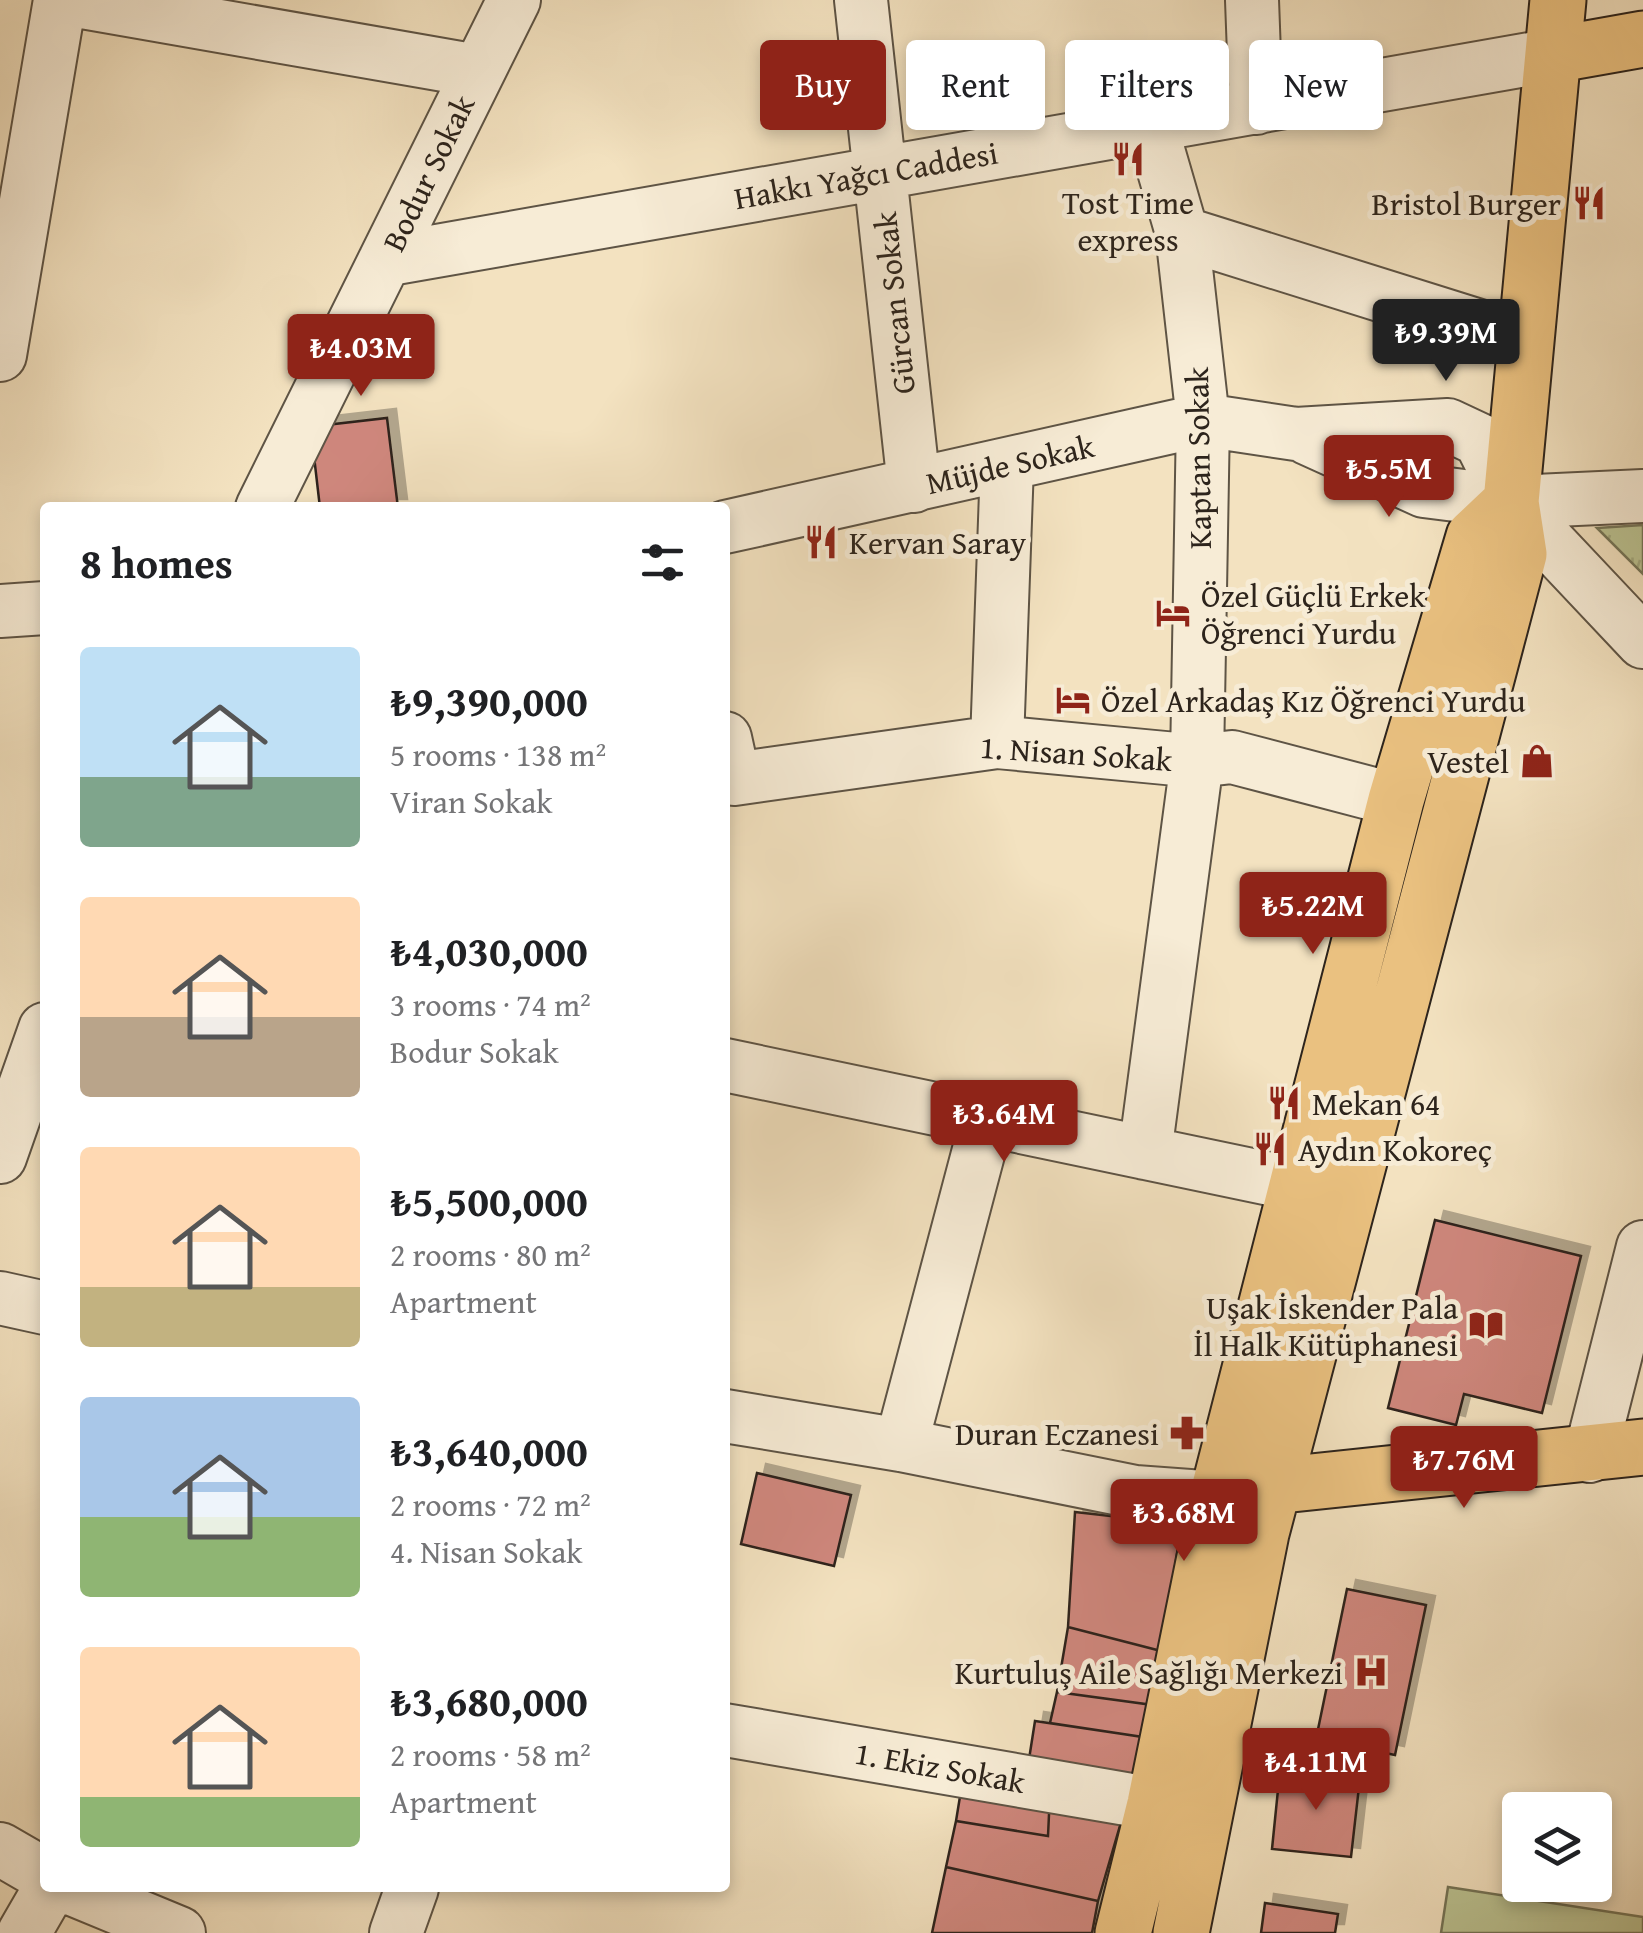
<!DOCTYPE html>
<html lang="en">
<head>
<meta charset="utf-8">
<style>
  :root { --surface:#fff; --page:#f6f6f6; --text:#202124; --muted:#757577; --accent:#8f2418 }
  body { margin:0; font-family:"Gentium Book Plus",serif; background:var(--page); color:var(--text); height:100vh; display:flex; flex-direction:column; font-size:38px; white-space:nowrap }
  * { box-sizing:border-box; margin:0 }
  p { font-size:32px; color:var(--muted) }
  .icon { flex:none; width:55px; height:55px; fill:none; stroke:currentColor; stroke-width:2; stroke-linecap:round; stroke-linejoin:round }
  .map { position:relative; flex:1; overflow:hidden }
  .drawer { position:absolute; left:40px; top:502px; width:690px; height:1390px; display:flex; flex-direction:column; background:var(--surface); border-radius:10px; box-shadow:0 5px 15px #0003 }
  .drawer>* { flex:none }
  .guide { position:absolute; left:760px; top:40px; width:732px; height:90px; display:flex; gap:20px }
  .controls { position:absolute; left:1502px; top:1792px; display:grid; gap:20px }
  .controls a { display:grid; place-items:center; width:110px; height:110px; border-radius:10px; background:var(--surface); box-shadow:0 5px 15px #0003; font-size:50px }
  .price { position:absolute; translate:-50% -85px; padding:0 22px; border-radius:10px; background:var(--accent); color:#fff; font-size:32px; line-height:65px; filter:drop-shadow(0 2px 5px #0008) }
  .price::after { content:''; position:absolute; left:50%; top:60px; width:30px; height:22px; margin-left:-15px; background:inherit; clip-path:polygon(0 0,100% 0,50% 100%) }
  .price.active { background:#222; color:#fff }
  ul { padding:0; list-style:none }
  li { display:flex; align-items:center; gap:30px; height:250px; padding:0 40px }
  li span { display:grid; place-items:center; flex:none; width:280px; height:200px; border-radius:10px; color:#555 }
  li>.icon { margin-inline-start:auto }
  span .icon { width:120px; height:120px; fill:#fffc; stroke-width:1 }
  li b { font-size:42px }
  h2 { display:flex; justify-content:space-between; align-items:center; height:120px; padding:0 40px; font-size:42px }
  .chip { padding:0 35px; border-radius:10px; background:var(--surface); box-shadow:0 5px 15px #0003; font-size:35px; line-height:90px }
  .chip.active { background:var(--accent); color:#fff }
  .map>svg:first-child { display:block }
</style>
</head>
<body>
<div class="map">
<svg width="1643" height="1933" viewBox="0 0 1643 1933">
  <defs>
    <pattern id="park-tufts" width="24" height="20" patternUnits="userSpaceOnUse" patternTransform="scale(2.5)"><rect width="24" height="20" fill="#bbc392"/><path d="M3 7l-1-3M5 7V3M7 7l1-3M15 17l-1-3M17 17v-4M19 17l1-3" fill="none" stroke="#a1a77d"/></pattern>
    <filter id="shadow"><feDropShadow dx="9" dy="-9" stdDeviation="0" flood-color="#0004"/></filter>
  </defs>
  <rect width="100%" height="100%" fill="#f3e2c0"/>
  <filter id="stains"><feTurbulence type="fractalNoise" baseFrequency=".002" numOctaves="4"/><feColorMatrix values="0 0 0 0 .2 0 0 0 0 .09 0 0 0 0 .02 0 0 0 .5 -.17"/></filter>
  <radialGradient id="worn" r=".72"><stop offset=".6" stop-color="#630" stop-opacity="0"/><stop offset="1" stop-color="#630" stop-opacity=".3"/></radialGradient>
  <path fill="#bbc392" stroke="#747457" stroke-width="2.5" d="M1448,1887L1643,1917V1933H1441Z"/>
  <path fill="url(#park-tufts)" stroke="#747457" stroke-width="2.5" d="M1643,525V574L1597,528Z"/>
  <path fill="#cf877d" stroke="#2d241c" stroke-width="2.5" filter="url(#shadow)" d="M387,418L398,508H320L312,439L326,425Z
    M1435,1220L1581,1256L1542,1413L1464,1394L1456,1425L1388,1408Z
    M757,1473L851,1495L834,1566L741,1544Z
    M1075,1512L1182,1524L1161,1651L1068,1627Z
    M1347,1589L1426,1605L1395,1755L1316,1739Z
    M1068,1627L1161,1651L1153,1705L1057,1692Z
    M1057,1692L1086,1696L1153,1705L1143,1737L1050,1723Z
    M1035,1721L1143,1737L1132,1791L1027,1772Z
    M1280,1770L1360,1778L1351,1857L1272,1849Z
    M964,1772L1050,1793L1048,1836L956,1821Z
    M1050,1793L1126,1805L1098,1901L946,1867L956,1821L1048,1836Z
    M946,1867L1098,1901L1092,1933H932Z
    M1265,1903L1338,1914L1335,1933H1261Z"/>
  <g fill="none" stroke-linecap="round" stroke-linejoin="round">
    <g stroke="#5e5445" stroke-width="56">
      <path id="minor" d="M70,0L478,71
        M861,0L914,486
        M1252,0L1256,108
        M1182,233L1524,340
        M385,260L1553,55
        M0,355L60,0
        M1307,438L1424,491L1511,502L1643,496
        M262,508L514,0
        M725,527L1203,420L1296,434L1448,425L1480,440L1511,502L1643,642
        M0,611L45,608
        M725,738L734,779L997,742L1197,761L1232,757L1396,800
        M997,742L1007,465
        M725,1065L1299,1185
        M1145,1153L1197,761L1203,420L1182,233L1151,126
        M0,1157L45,1029
        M0,1298L45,1308
        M725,1416L901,1445L1135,1492L1217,1498L1252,1526
        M901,1445L987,1120
        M1590,1456L1643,1247
        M725,1730L1155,1804
        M0,1849L45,1875
        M70,1888L179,1933
        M24,1933L50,1888
        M396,1933L412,1888"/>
    </g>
    <g stroke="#2d241c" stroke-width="59">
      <path id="major" d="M1553,55L1643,39
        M1273,1486L1643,1447
        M1123,1933L1155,1804L1217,1498L1396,800L1474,537L1511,502L1558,0
        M1181,1933L1261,1533L1519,554L1511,502"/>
    </g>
    <use href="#minor" stroke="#f7ecd6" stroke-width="52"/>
    <use href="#major" stroke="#eac180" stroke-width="55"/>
  </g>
  <defs>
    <g id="restaurant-bare" transform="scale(2.7)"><path d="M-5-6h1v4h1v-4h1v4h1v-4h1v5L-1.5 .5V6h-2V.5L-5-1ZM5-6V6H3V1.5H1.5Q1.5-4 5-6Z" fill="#8f2418" stroke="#f7ecd6" stroke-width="2.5" paint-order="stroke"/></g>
    <g id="hotel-bare" transform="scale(2.7)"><path d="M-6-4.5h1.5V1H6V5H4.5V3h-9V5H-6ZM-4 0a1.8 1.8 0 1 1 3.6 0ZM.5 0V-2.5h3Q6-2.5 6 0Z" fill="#8f2418" stroke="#f7ecd6" stroke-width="2.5" paint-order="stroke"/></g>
    <g id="shop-bare" transform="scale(2.7)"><path d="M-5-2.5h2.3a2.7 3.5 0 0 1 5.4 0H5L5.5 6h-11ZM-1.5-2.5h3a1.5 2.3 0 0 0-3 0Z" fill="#8f2418" stroke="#f7ecd6" stroke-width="2.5" paint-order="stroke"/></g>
    <g id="library-bare" transform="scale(2.7)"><path d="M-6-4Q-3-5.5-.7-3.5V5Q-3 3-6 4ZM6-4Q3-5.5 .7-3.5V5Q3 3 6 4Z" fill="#8f2418" stroke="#f7ecd6" stroke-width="2.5" paint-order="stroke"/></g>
    <g id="pharmacy-bare" transform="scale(2.7)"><path d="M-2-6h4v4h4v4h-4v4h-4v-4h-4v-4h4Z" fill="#8f2418" stroke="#f7ecd6" stroke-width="2.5" paint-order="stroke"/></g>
    <g id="hospital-bare" transform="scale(2.7)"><path d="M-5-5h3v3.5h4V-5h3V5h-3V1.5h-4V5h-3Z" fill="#8f2418" stroke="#f7ecd6" stroke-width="2.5" paint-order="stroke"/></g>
  </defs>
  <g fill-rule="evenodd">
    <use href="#restaurant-bare" x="1128" y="159"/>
    <use href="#restaurant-bare" x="1589" y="203"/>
    <use href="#restaurant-bare" x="821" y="542"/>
    <use href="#hotel-bare" x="1173" y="613"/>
    <use href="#hotel-bare" x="1073" y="700"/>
    <use href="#shop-bare" x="1537" y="761"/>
    <use href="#restaurant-bare" x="1284" y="1103"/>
    <use href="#restaurant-bare" x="1270" y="1149"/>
    <use href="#library-bare" x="1486" y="1325"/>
    <use href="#pharmacy-bare" x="1187" y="1433"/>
    <use href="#hospital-bare" x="1371" y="1672"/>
  </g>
  <g text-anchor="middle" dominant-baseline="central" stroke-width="10" stroke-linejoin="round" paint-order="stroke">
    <g font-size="32" fill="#2d241c" stroke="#f7ecd6">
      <text transform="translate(428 173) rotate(-64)">Bodur Sokak</text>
      <text transform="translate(866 175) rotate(-10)">Hakkı Yağcı Caddesi</text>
      <text transform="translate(894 303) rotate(-96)">Gürcan Sokak</text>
      <text transform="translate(1198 458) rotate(-91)">Kaptan Sokak</text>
      <text transform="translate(1010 464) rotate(-13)">Müjde Sokak</text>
      <text transform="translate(1076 753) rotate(4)">1. Nisan Sokak</text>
      <text transform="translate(940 1767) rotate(10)">1. Ekiz Sokak</text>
    </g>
    <g font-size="32" fill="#2d241c" stroke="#f7ecd6" text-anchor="end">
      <text x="1128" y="202" text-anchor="middle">Tost Time<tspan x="1128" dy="37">express</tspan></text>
      <text x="1561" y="203">Bristol Burger</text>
      <text x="849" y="542" text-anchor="start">Kervan Saray</text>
      <text x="1201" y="595" text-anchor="start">Özel Güçlü Erkek<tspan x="1201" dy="37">Öğrenci Yurdu</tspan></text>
      <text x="1101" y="700" text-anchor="start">Özel Arkadaş Kız Öğrenci Yurdu</text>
      <text x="1509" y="761">Vestel</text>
      <text x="1312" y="1103" text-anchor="start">Mekan 64</text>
      <text x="1298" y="1149" text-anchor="start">Aydın Kokoreç</text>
      <text x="1458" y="1307">Uşak İskender Pala<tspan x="1458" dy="37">İl Halk Kütüphanesi</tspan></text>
      <text x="1159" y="1433">Duran Eczanesi</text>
      <text x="1343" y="1672">Kurtuluş Aile Sağlığı Merkezi</text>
    </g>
  </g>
  <rect width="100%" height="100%" filter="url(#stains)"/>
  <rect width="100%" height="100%" fill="url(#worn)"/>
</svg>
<div class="controls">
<a><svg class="icon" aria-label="layers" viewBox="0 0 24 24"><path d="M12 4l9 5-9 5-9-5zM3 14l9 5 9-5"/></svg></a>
</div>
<b class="price active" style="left:1446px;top:384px">₺9.39M</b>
<b class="price" style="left:361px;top:399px">₺4.03M</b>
<b class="price" style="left:1389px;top:520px">₺5.5M</b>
<b class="price" style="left:1313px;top:957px">₺5.22M</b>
<b class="price" style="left:1004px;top:1165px">₺3.64M</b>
<b class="price" style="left:1464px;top:1511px">₺7.76M</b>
<b class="price" style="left:1184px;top:1564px">₺3.68M</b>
<b class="price" style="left:1316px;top:1813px">₺4.11M</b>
<div class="guide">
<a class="chip active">Buy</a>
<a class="chip">Rent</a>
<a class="chip">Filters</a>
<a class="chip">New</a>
</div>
<section class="drawer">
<h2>8 homes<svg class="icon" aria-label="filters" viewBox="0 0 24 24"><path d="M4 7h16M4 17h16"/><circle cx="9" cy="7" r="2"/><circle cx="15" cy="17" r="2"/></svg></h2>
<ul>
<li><span style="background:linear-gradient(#bfe0f5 65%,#7fa58c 0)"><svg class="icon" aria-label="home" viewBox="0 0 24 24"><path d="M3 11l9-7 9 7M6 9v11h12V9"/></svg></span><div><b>₺9,390,000</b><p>5 rooms · 138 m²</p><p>Viran Sokak</p></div></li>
<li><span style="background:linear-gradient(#ffd9b3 60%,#b9a48a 0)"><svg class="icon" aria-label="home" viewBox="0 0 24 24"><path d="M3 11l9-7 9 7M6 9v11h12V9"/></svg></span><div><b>₺4,030,000</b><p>3 rooms · 74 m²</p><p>Bodur Sokak</p></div></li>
<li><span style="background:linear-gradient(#ffd9b3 70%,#c2b280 0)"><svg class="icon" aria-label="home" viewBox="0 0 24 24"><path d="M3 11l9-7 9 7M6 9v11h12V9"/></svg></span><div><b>₺5,500,000</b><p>2 rooms · 80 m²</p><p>Apartment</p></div></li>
<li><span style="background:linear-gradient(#a9c7e8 60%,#8fb573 0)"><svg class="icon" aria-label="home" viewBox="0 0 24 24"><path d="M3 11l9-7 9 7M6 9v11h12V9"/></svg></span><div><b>₺3,640,000</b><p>2 rooms · 72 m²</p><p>4. Nisan Sokak</p></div></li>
<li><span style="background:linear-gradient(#ffd9b3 75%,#8fb573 0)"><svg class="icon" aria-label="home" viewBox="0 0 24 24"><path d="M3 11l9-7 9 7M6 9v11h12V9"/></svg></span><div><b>₺3,680,000</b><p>2 rooms · 58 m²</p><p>Apartment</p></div></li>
</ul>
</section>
</div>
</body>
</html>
